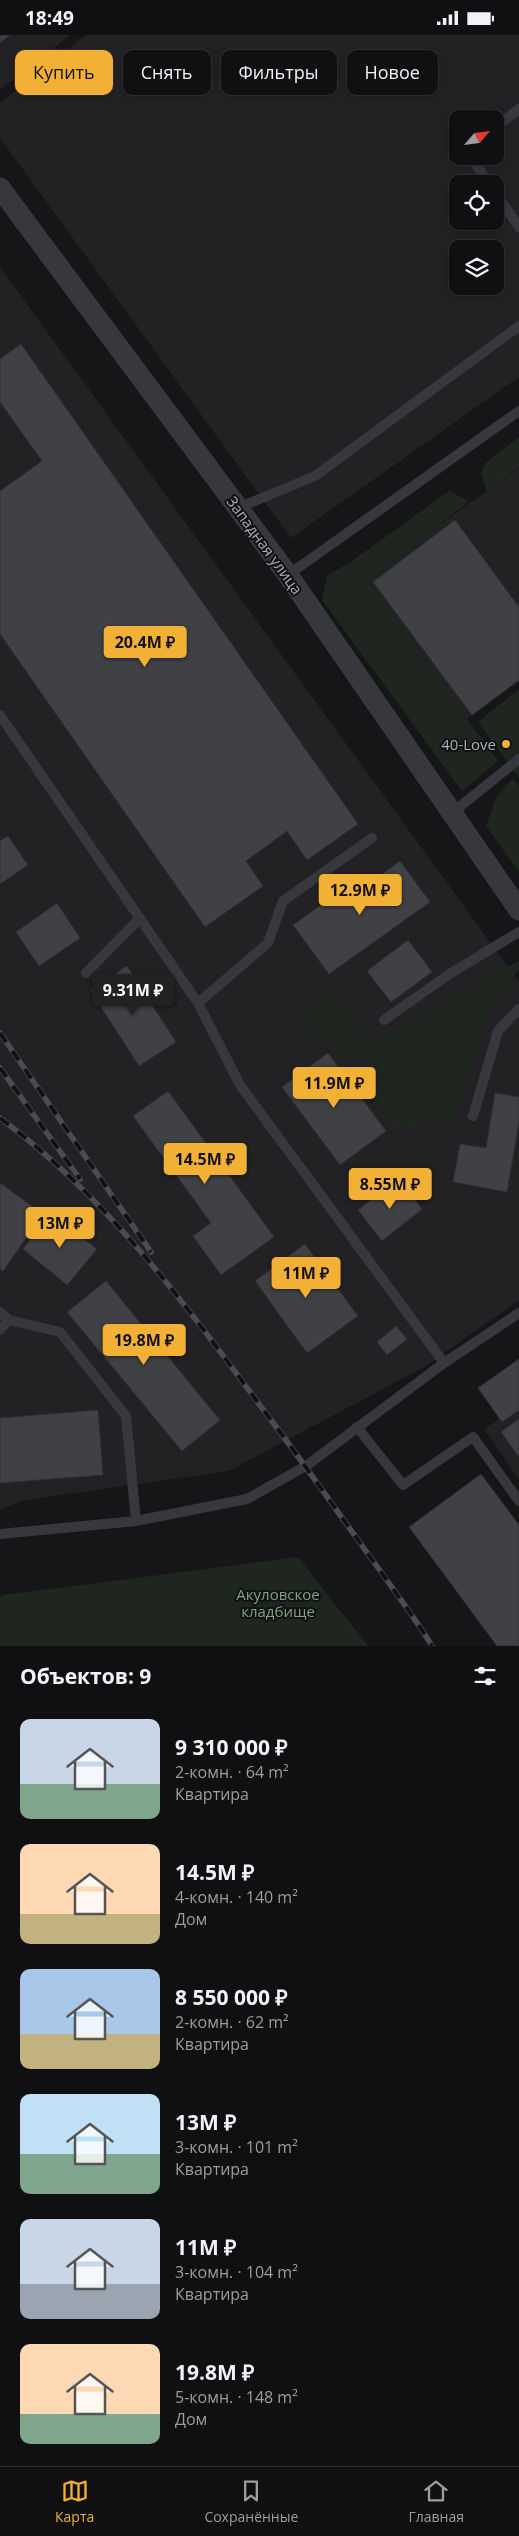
<!DOCTYPE html>
<html lang="ru">
<head>
<meta charset="utf-8">
<style>
  :root { --surface:#101012; --page:#19191b; --text:#f1f3f6; --muted:#9c9d9f; --line:#303032; --accent:#f2b134 }
  body { margin:0; font-family:"Open Sans",sans-serif; background:var(--page); color:var(--text); height:100vh; display:flex; flex-direction:column; font-size:19px; white-space:nowrap }
  * { box-sizing:border-box; margin:0 }
  p { font-size:16px; color:var(--muted) }
  .icon { flex:none; width:28px; height:28px; fill:none; stroke:currentColor; stroke-width:2; stroke-linecap:round; stroke-linejoin:round }
  .map { position:relative; height:1611px; overflow:hidden }
  .side { display:flex; flex-direction:column; background:var(--surface); flex:1 }
  .side>* { flex:none }
  .banner { position:absolute; left:15px; top:15px; width:490px; height:45px; display:flex; gap:10px }
  .needle { width:32px; rotate:62deg }
  .tools { position:absolute; left:449px; top:75px; display:grid; gap:10px }
  .tools a { display:grid; place-items:center; width:55px; height:55px; border-radius:10px; background:var(--surface); box-shadow:0 2px 8px #0003,0 0 0 1px var(--line); font-size:25px }
  .price { position:absolute; translate:-50% -42px; padding:0 11px; border-radius:5px; background:var(--accent); color:#111; font-size:16px; line-height:32px; filter:drop-shadow(0 1px 2px #0008) }
  .price::after { content:''; position:absolute; left:50%; top:30px; width:15px; height:11px; margin-left:-8px; background:inherit; clip-path:polygon(0 0,100% 0,50% 100%) }
  .price.on { background:#222; color:#fff }
  ul { padding:0; list-style:none }
  li { display:flex; align-items:center; gap:15px; height:125px; padding:0 20px }
  li span { display:grid; place-items:center; flex:none; width:140px; height:100px; border-radius:10px; color:#555 }
  li>.icon { margin-inline-start:auto }
  span .icon { width:60px; height:60px; fill:#fffc; stroke-width:1 }
  li b { font-size:21px }
  h2 { display:flex; justify-content:space-between; align-items:center; height:60px; padding:0 20px; font-size:21px }
  .chip { padding:0 18px; border-radius:10px; background:var(--surface); box-shadow:0 2px 8px #0003,0 0 0 1px var(--line); font-size:18px; line-height:45px }
  .chip.on { background:var(--accent); color:#111 }
  .status { display:flex; justify-content:space-between; align-items:center; height:35px; padding:0 25px; background:var(--surface); direction:ltr }
  .status svg { height:14px; fill:currentColor }
  .dock { display:flex; justify-content:space-around; align-items:center; height:70px; border-top:1px solid var(--line); background:var(--surface); font-size:14px; color:var(--muted) }
  .dock a { display:grid; justify-items:center; gap:2px }
  .dock .on { color:var(--accent) }
  .map>svg:first-child { display:block }
</style>
</head>
<body>
<div class="status"><b>18:49</b><svg viewBox="0 0 49 12"><path d="M0 12V9h3v3zM5 12V6h3v6zM10 12V3h3v9zM15 12V0h3v12zM26 1h20v11H26zM47 4h2v5h-2z"/></svg></div>
<div class="map">
<svg width="519" height="1611" viewBox="0 0 519 1611">
  <rect width="100%" height="100%" fill="#161618"/>
  <path fill="#222225" fill-rule="evenodd" d="M0,0H70L0,55Z
    M86,0H519V342L291,503L0,103V68ZM458,84H495V121H458ZM458,149H495V186H458ZM458,214H495V251H458Z
    M0,232L519,947V1265L426,1331L229,1436L25,1465L0,1475Z
    M519,433V646L463,687L362,545Z
    M519,1370V1445L484,1394Z"/>
  <path fill="#1e261f" d="M519,402V432L487,456L481,438L485,428Z
    M449,456L469,466L367,547L498,726L462,756L322,565L327,541L352,526Z
    M519,654V743L478,687Z
    M513,743L519,751V837L486,791L497,761Z
    M519,926V934L489,978L450,1088L395,1093L342,1017L294,983L332,957L368,1010Z
    M298,1522L368,1611H0V1562L3,1560Z"/>
  <path fill="#404145" stroke="#303034" d="M0,0H10L0,8Z
    M21,309L358,789L307,825L287,796L246,826L263,851L205,892L0,599V456L42,426L0,367V324Z
    M455,485L519,572V645L472,680L373,547Z
    M8,801L28,830L0,849V806Z
    M400,826L430,867L329,939L293,890L360,842L366,851Z
    M57,868L80,903L39,931L16,897Z
    M408,905L432,937L391,967L367,936Z
    M127,931L176,1007L139,1031L90,955Z
    M328,1018L386,1096L340,1130L282,1052Z
    M168,1056L274,1202L221,1240L193,1201L211,1188L133,1081Z
    M495,1058L519,1062V1087L507,1157L453,1147L460,1109L486,1113Z
    M399,1143L422,1174L382,1206L358,1175Z
    M0,1148L43,1179L3,1236L0,1234Z
    M52,1178L97,1214L67,1250L23,1214Z
    M305,1209L358,1281L307,1318L255,1246Z
    M106,1246L220,1385L182,1416L67,1277Z
    M396,1291L407,1304L387,1320L377,1307Z
    M519,1324V1375L502,1387L478,1353Z
    M98,1375L103,1440L0,1448V1383Z
    M519,1384V1422L501,1397Z
    M481,1439L519,1490V1611H497L409,1492Z"/>
  <g fill="none" stroke-linecap="round" stroke-linejoin="round">
    <path stroke="#37383d" stroke-width="10" d="M495,93L519,74
      M470,121L489,149
      M495,157L519,192
      M238,473L315,441L519,291
      M288,540L519,376
      M0,680L198,968
      M452,778L519,724
      M372,803L283,866L268,908L198,968L240,1050L444,1328
      M86,938L140,883
      M384,985L451,938L519,897
      M473,1081L498,996L519,974
      M0,1277L9,1285L60,1297L126,1381L136,1486
      M0,1295L9,1285
      M357,1392L403,1450L473,1402L519,1466
      M0,1499L136,1486L247,1464L306,1431L444,1328L519,1278"/>
    <path stroke="#37383d" stroke-width="21" d="M0,153L288,540L519,875"/>
    <g stroke="#4a4c52" stroke-width="5.5">
      <path id="rail" d="M0,998L151,1217
        M0,1033L80,1144
        M0,1083C109,1164 185,1269 265,1377C303,1427 339,1479 376,1530C395,1557 415,1583 432,1611"/>
    </g>
    <use href="#rail" stroke="#111113" stroke-width="4" stroke-dasharray="11" stroke-linecap="butt"/>
  </g>
  <circle fill="#f2b134" stroke="#111113" stroke-width="2" cx="506" cy="709" r="5"/>
  <g text-anchor="middle" dominant-baseline="central" stroke-width="4" stroke-linejoin="round" paint-order="stroke">
    <g font-size="15" fill="#a8adb8" stroke="#111113">
      <text transform="translate(265 510) rotate(54)">Западная улица</text>
    </g>
    <g font-size="15" fill="#a8adb8" stroke="#111113" text-anchor="end">
      <text x="496" y="709">40-Love</text>
    </g>
    <g font-size="15" fill="#7fa381" stroke="#111113">
      <text x="278" y="1559">Акуловское<tspan x="278" dy="17">кладбище</tspan></text>
    </g>
  </g>
</svg>
<div class="tools">
<a><svg class="needle" viewBox="-14 -14 28 28"><path d="M0-13l5 13h-10z" fill="#e53935"/><path d="M0 13l5-13h-10z" fill="#9c9d9f"/></svg></a>
<a><svg class="icon" aria-label="locate" viewBox="0 0 24 24"><circle cx="12" cy="12" r="6"/><path d="M12 2v4M12 18v4M2 12h4M18 12h4"/></svg></a>
<a><svg class="icon" aria-label="layers" viewBox="0 0 24 24"><path d="M12 4l9 5-9 5-9-5zM3 14l9 5 9-5"/></svg></a>
</div>
<b class="price" style="left:145px;top:633px">20.4M ₽</b>
<b class="price" style="left:360px;top:881px">12.9M ₽</b>
<b class="price on" style="left:133px;top:981px">9.31M ₽</b>
<b class="price" style="left:334px;top:1074px">11.9M ₽</b>
<b class="price" style="left:205px;top:1150px">14.5M ₽</b>
<b class="price" style="left:390px;top:1175px">8.55M ₽</b>
<b class="price" style="left:60px;top:1214px">13M ₽</b>
<b class="price" style="left:306px;top:1264px">11M ₽</b>
<b class="price" style="left:144px;top:1331px">19.8M ₽</b>
<div class="banner">
<a class="chip on">Купить</a>
<a class="chip">Снять</a>
<a class="chip">Фильтры</a>
<a class="chip">Новое</a>
</div>
</div>
<section class="side">
<h2>Объектов: 9<svg class="icon" aria-label="filters" viewBox="0 0 24 24"><path d="M4 7h16M4 17h16"/><circle cx="9" cy="7" r="2"/><circle cx="15" cy="17" r="2"/></svg></h2>
<ul>
<li><span style="background:linear-gradient(#c9d6e8 65%,#7fa58c 0)"><svg class="icon" aria-label="home" viewBox="0 0 24 24"><path d="M3 11l9-7 9 7M6 9v11h12V9"/></svg></span><div><b>9 310 000 ₽</b><p>2-комн. · 64 m²</p><p>Квартира</p></div></li>
<li><span style="background:linear-gradient(#ffd9b3 70%,#c2b280 0)"><svg class="icon" aria-label="home" viewBox="0 0 24 24"><path d="M3 11l9-7 9 7M6 9v11h12V9"/></svg></span><div><b>14.5M ₽</b><p>4-комн. · 140 m²</p><p>Дом</p></div></li>
<li><span style="background:linear-gradient(#a9c7e8 65%,#c2b280 0)"><svg class="icon" aria-label="home" viewBox="0 0 24 24"><path d="M3 11l9-7 9 7M6 9v11h12V9"/></svg></span><div><b>8 550 000 ₽</b><p>2-комн. · 62 m²</p><p>Квартира</p></div></li>
<li><span style="background:linear-gradient(#bfe0f5 60%,#7fa58c 0)"><svg class="icon" aria-label="home" viewBox="0 0 24 24"><path d="M3 11l9-7 9 7M6 9v11h12V9"/></svg></span><div><b>13M ₽</b><p>3-комн. · 101 m²</p><p>Квартира</p></div></li>
<li><span style="background:linear-gradient(#c9d6e8 65%,#9aa5b1 0)"><svg class="icon" aria-label="home" viewBox="0 0 24 24"><path d="M3 11l9-7 9 7M6 9v11h12V9"/></svg></span><div><b>11M ₽</b><p>3-комн. · 104 m²</p><p>Квартира</p></div></li>
<li><span style="background:linear-gradient(#ffd9b3 70%,#7fa58c 0)"><svg class="icon" aria-label="home" viewBox="0 0 24 24"><path d="M3 11l9-7 9 7M6 9v11h12V9"/></svg></span><div><b>19.8M ₽</b><p>5-комн. · 148 m²</p><p>Дом</p></div></li>
</ul>
</section>
<nav class="dock">
<a class="on"><svg class="icon" aria-label="map" viewBox="0 0 24 24"><path d="M3 6l6-2 6 2 6-2v14l-6 2-6-2-6 2zM9 4v14M15 6v14"/></svg>Карта</a>
<a><svg class="icon" aria-label="saved" viewBox="0 0 24 24"><path d="M7 4h10v16l-5-4-5 4z"/></svg>Сохранённые</a>
<a><svg class="icon" aria-label="home" viewBox="0 0 24 24"><path d="M3 11l9-7 9 7M6 9v11h12V9"/></svg>Главная</a>
</nav>
</body>
</html>
